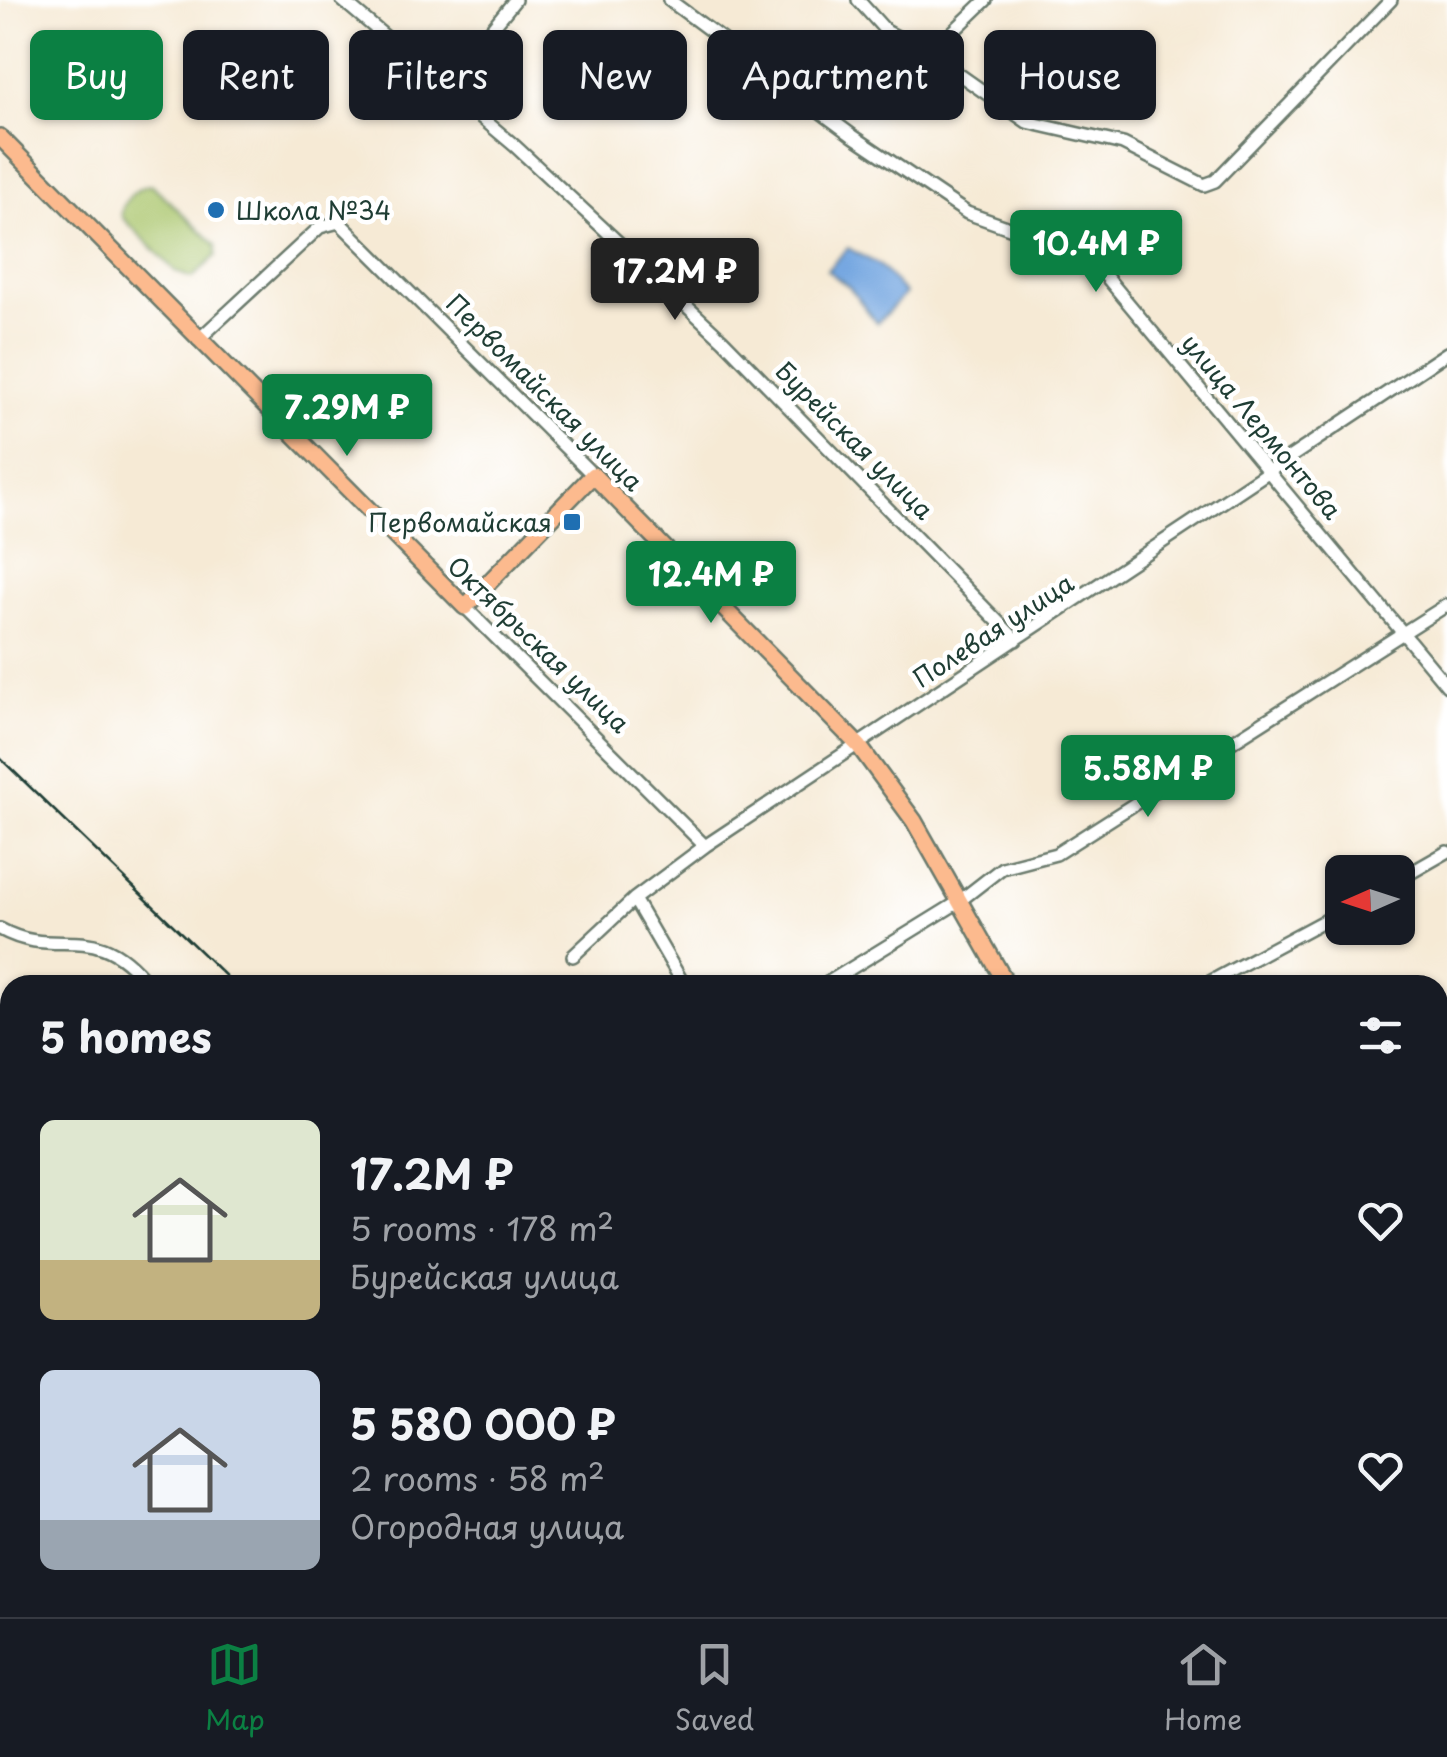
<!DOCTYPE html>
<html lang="en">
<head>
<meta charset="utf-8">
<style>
  :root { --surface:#171b24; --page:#20242c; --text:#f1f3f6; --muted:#9ea1a6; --line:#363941; --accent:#0b8043 }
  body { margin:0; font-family:"Playpen Sans",sans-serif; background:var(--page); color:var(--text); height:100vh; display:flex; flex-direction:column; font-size:38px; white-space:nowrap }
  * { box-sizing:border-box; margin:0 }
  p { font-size:32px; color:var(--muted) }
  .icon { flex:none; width:55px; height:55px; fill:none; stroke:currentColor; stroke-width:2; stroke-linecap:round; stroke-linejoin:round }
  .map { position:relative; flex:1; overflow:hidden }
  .side { position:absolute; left:0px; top:975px; width:1448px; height:642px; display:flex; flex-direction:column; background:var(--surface); border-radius:30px 30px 0 0; box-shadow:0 2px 8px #0004 }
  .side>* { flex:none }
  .hud { position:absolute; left:30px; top:30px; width:1388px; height:90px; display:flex; gap:20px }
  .needle { width:65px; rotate:267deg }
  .fabs { position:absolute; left:1325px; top:855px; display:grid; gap:20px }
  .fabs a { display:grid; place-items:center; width:90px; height:90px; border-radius:15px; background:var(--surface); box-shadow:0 2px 8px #0004; font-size:50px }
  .price { position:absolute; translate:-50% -85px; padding:0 22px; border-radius:10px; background:var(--accent); color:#fff; font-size:32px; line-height:65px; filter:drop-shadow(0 2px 5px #0008) }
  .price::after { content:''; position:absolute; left:50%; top:60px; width:30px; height:22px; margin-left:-15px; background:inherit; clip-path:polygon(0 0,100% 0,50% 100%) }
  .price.current { background:#222; color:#fff }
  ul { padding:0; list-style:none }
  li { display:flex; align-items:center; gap:30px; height:250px; padding:0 40px }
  li span { display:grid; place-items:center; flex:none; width:280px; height:200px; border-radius:15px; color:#555 }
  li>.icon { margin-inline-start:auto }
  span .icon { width:120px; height:120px; fill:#fffc; stroke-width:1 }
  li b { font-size:42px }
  h2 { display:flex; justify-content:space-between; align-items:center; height:120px; padding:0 40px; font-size:42px }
  .pill { padding:0 35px; border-radius:15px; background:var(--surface); box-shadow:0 2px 8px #0004; font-size:35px; line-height:90px }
  .pill.current { background:var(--accent); color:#fff }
  .menu { display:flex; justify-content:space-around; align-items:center; height:140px; border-top:2px solid var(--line); background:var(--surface); font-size:28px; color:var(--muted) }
  .menu a { display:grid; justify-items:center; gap:5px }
  .menu .current { color:var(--accent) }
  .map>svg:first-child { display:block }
</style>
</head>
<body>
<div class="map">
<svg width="1447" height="1617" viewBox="0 0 1447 1617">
  <rect width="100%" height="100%" fill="#fff"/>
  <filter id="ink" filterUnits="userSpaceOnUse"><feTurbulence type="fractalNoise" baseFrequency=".01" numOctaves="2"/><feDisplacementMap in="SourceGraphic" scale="20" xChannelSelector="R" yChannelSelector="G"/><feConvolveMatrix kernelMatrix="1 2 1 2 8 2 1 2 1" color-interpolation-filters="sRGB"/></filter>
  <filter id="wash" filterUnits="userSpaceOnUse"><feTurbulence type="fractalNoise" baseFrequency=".0048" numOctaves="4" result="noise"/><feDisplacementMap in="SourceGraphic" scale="40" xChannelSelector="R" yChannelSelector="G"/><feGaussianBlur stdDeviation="2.25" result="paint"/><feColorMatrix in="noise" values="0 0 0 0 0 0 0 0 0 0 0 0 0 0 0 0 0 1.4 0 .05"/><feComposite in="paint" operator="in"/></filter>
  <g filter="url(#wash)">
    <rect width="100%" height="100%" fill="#f6ead5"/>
    <path fill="#aac66d" stroke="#648250" stroke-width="2.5" d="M152,185L216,245V256L192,278L176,272L122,217C119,203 138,185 152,185Z"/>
    <path fill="#76a7e1" stroke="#4a728a" stroke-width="2.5" d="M848,248L879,265L905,294L877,323L849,287L827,270Z"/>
  </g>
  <g filter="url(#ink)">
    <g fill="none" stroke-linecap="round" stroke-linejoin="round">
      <g stroke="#6a7a6c" stroke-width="16">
        <path id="minor" d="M342,0L515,146L723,340L1016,640
          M669,0L853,136L967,213L1089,256L1447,686
          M858,0L886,31L930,54L1027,122L1123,144L1204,185L1215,181L1391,0
          M930,54L986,0
          M446,85L515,0
          M198,340L320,227L339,222L593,475
          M465,607L705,846
          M1398,880L1447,852
          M634,899L684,985
          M0,929C60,962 93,914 149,985
          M573,956L634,899L705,846L1447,353
          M824,985L957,903L1002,868L1056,854L1447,605
          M1204,985L1342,911
          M1438,1073L1447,1068
          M1438,1494L1447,1488
          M618,1608L624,1617
          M1053,1608L1059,1617
          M1233,1617L1249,1608"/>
      </g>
      <g stroke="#6a7a6c" stroke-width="20">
        <path id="major" d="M0,137L465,607L593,475L859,746L914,821L1007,985
          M1438,1438L1447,1443"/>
      </g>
      <use href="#minor" stroke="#fff" stroke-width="11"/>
      <use href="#major" stroke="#fcba8e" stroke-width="15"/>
      <path stroke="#1f3d34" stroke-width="2.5" d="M0,758L235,985
        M0,1017L10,1028
        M0,1049L10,1066
        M0,1081L10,1098
        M0,1141L10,1167
        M0,1171L10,1196
        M0,1198L10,1218
        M0,1480L10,1488
        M0,1597L10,1606
        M187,1608L198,1617
        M226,1608L244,1617
        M263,1608L277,1617
        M289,1608L298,1617
        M342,1608L346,1617
        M772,1608L779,1617
        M838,1608L845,1617"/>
    </g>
  </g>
  <g fill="#1f6fb2" stroke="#fff" stroke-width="4">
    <circle cx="216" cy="210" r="10"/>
    <rect x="562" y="512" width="20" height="20" rx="5"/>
  </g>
  <g text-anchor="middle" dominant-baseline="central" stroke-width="9" stroke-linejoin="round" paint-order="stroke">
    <g font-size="25" fill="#1f3d34" stroke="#fff" text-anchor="start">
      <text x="236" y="210">Школа №34</text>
      <text x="552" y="522" text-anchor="end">Первомайская</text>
    </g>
    <g font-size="25" fill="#1f3d34" stroke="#fff">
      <text transform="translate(545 392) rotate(45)">Первомайская улица</text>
      <text transform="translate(1262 426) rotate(50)">улица Лермонтова</text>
      <text transform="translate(855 440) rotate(45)">Бурейская улица</text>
      <text transform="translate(993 630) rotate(-33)">Полевая улица</text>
      <text transform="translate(539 644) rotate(44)">Октябрьская улица</text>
    </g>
  </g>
</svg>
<div class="fabs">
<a><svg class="needle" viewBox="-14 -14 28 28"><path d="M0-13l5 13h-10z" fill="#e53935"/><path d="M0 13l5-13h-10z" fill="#9ea1a6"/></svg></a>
</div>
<b class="price" style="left:1096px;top:295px">10.4M ₽</b>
<b class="price current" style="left:675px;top:323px">17.2M ₽</b>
<b class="price" style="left:347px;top:459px">7.29M ₽</b>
<b class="price" style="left:711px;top:626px">12.4M ₽</b>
<b class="price" style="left:1148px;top:820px">5.58M ₽</b>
<div class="hud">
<a class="pill current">Buy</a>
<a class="pill">Rent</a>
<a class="pill">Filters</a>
<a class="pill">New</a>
<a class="pill">Apartment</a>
<a class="pill">House</a>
</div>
<section class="side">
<h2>5 homes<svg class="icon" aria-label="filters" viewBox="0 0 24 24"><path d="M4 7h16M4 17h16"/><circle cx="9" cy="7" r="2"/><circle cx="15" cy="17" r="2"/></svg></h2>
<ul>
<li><span style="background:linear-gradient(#dfe7d0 70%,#c2b280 0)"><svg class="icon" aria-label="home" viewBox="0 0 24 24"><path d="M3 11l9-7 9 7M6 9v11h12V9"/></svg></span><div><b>17.2M ₽</b><p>5 rooms · 178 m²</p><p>Бурейская улица</p></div><svg class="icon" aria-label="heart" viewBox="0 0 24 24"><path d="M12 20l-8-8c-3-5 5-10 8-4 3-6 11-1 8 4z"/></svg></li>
<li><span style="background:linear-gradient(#c9d6e8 75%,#9aa5b1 0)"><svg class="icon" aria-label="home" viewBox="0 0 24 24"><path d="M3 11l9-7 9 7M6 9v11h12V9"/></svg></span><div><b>5 580 000 ₽</b><p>2 rooms · 58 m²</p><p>Огородная улица</p></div><svg class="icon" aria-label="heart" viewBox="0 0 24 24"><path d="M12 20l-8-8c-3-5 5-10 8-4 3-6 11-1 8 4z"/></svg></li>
</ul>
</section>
</div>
<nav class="menu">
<a class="current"><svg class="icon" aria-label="map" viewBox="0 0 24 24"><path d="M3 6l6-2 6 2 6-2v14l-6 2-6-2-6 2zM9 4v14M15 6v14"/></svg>Map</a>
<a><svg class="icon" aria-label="saved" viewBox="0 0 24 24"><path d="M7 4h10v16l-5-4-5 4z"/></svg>Saved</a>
<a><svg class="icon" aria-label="home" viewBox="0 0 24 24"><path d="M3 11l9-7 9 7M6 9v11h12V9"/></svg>Home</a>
</nav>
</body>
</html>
